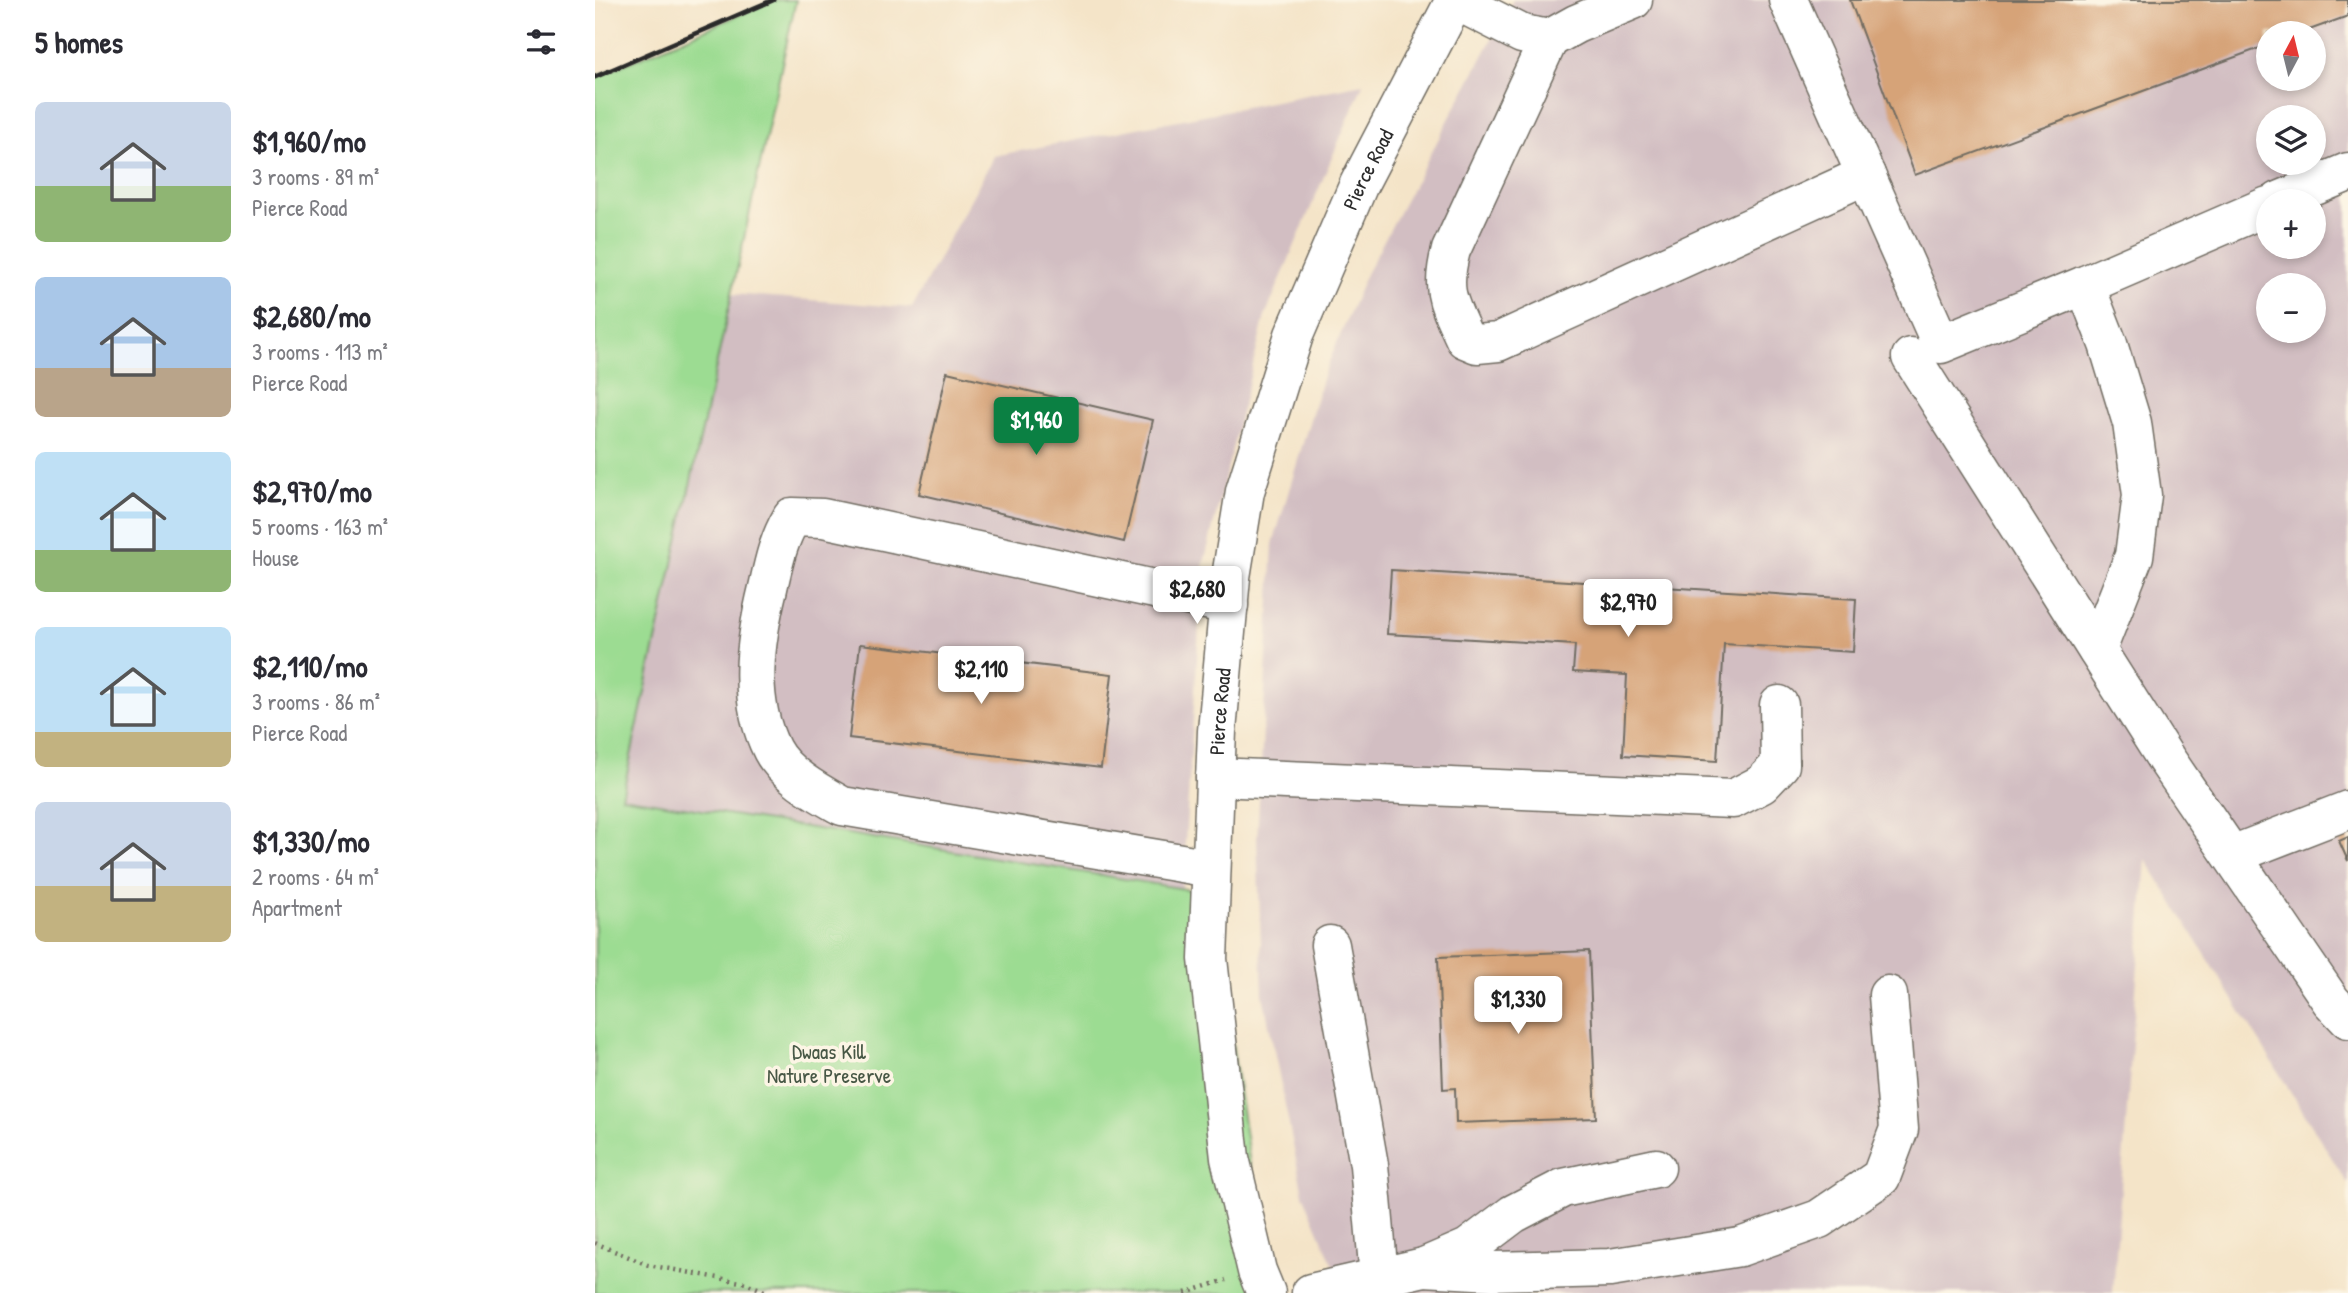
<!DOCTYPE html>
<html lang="en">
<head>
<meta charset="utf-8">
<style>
  :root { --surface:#fff; --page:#f7f7f7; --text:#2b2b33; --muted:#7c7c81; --accent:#0b8043 }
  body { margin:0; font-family:"Patrick Hand",sans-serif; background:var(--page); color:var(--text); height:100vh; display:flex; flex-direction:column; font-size:26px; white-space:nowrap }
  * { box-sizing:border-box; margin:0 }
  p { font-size:23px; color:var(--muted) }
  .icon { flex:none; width:38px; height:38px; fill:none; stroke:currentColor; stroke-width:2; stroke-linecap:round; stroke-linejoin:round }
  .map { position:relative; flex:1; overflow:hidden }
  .drawer { display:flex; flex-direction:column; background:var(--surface); width:595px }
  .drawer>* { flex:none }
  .needle { width:46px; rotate:7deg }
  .controls { position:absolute; left:1661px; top:21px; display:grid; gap:14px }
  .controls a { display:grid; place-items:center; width:70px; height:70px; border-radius:50%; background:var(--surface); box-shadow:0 4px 10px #0003; font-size:35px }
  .price { position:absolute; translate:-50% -60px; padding:0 16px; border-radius:7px; background:#fff; color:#222; font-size:23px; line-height:46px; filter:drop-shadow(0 2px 4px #0008) }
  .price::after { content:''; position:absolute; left:50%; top:42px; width:21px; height:16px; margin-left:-10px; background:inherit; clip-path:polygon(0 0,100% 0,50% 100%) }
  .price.on { background:var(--accent); color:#fff }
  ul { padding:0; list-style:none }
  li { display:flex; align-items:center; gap:21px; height:175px; padding:0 35px }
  li span { display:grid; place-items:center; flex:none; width:196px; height:140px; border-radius:10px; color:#555 }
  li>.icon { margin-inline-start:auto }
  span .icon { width:84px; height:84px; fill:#fffc; stroke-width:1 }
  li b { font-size:30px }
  h2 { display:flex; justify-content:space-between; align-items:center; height:84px; padding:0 35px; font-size:30px }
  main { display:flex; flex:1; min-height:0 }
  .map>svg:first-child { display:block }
</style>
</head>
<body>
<main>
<section class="drawer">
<h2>5 homes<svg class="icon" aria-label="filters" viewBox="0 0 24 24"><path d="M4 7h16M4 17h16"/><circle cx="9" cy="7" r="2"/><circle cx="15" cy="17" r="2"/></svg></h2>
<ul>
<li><span style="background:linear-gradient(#c9d6e8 60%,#8fb573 0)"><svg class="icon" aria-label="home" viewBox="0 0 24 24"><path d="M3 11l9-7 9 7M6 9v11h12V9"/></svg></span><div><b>$1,960/mo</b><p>3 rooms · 89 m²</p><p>Pierce Road</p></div></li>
<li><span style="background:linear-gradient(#a9c7e8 65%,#b9a48a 0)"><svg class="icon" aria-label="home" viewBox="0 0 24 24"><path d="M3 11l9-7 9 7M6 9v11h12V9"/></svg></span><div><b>$2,680/mo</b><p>3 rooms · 113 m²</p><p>Pierce Road</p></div></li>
<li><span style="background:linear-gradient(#bfe0f5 70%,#8fb573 0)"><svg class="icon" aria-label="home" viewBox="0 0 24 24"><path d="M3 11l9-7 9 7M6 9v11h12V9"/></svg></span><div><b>$2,970/mo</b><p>5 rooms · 163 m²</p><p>House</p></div></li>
<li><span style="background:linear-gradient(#bfe0f5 75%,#c2b280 0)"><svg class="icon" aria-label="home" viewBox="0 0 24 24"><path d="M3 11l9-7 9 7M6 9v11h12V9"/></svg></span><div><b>$2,110/mo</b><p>3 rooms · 86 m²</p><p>Pierce Road</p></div></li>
<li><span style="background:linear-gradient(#c9d6e8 60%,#c2b280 0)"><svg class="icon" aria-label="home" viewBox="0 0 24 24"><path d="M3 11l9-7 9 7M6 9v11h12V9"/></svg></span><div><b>$1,330/mo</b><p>2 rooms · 64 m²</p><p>Apartment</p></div></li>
</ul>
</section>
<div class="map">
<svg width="1753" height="1293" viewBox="0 0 1753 1293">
  <rect width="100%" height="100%" fill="#fcf5e5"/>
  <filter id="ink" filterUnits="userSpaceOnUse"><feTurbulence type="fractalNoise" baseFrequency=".0143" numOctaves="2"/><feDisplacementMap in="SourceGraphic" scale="14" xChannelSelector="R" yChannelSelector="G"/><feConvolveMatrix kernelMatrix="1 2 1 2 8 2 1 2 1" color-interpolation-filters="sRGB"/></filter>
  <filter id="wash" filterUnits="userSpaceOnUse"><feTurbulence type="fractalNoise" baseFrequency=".00686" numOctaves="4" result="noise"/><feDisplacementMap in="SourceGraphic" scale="28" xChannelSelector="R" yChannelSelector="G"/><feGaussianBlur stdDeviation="1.57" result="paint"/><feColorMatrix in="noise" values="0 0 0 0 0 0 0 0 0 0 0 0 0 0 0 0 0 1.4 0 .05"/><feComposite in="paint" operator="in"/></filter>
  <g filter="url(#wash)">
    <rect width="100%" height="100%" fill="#f4e4c8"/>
    <path fill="#d2bec2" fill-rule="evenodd" d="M918,0H1753V1184L1551,859L1518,1293H750L708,1194L668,995L662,840L678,544L728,376L771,274ZM1673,33H1718V79H1673ZM1673,117H1718V163H1673ZM1673,201H1718V247H1673ZM1673,285H1718V331H1673Z
      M768,84L670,316L608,567L587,889L27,797L137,294L317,308L399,156Z"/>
    <path fill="#9cdc92" stroke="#64845e" stroke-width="2" d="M179,0H201L27,797L615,893L674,1293H0V77Z"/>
    <g id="blocks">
      <path fill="#d6a378" d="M1255,0H1753V16L1706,33H1673V45L1320,175Z
        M352,372L558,420L529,542L324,494Z
        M796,570L1261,599L1258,652L1129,644L1122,761L1028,755L1032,675L978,672L980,645L792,634Z
        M265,644L517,674L506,768L254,738Z
        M1753,837V861L1744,841Z
        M994,951L1001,1118L861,1123L860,1088L848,1089L843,957Z"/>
    </g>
  </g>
  <g filter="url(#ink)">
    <use href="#blocks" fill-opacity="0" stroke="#716c62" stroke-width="2"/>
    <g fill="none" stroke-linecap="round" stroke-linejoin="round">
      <g stroke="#716c62" stroke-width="41">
        <g id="minor">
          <path d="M860,0L927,34L954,39L981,24L1038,0"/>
          <path d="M1193,0L1346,344L1490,285"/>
          <path d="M954,39L856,250C845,291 853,302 870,339L882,344L903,342L1271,175"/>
          <path d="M1684,201L1753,172"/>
          <path d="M1316,357L1571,759L1736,1001L1753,1019"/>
          <path d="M1502,650L1539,556L1547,495L1537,423L1513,344L1490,285L1673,206"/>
          <path d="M620,777L1138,799L1167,784L1185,765L1184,705"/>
          <path d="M1637,855L1753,810"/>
          <path d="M616,868L247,806C224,793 190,775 177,750C151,699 160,641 173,588C179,561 183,541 197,517L228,518L634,605"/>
          <path d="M735,945L774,1165L784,1277"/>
          <path d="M829,1267L898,1271L1015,1268L1145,1247L1224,1219L1286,1177L1304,1129L1293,995"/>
          <path id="s1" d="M671,1293L662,1271L635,1158L613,959L622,731L636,577L650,491L699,335L764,184L860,0"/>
          <path d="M716,1293L829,1267L873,1248L918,1214L968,1188L1061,1168"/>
        </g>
      </g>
      <path stroke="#716c62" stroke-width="4.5" stroke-dasharray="2 5" stroke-linecap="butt" d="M0,1243L53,1265L151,1283L174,1293
        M590,1293L631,1280"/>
      <use href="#minor" stroke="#fff" stroke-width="38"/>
      <path stroke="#2b2b2b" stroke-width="5" d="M0,77L178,0"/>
    </g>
  </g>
  <g text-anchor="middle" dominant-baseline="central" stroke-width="7" stroke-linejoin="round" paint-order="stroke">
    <g font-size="21" fill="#2b2b2b" stroke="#fcf5e5">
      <text stroke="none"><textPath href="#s1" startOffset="1155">Pierce Road</textPath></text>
      <text stroke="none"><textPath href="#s1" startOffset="588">Pierce Road</textPath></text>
    </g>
    <g font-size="21" fill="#475745" stroke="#fcf5e5">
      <text x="234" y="1051">Dwaas Kill<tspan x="234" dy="24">Nature Preserve</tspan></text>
    </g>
  </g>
</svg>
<div class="controls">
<a><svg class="needle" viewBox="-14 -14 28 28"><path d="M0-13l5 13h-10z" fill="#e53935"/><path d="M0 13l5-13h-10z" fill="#7c7c81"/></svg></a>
<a><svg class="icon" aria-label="layers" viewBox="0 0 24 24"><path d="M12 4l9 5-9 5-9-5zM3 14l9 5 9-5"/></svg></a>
<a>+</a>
<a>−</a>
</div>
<b class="price on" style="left:441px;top:457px">$1,960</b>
<b class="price" style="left:602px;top:626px">$2,680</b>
<b class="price" style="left:1033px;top:639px">$2,970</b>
<b class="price" style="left:386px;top:706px">$2,110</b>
<b class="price" style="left:923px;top:1036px">$1,330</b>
</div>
</main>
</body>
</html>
